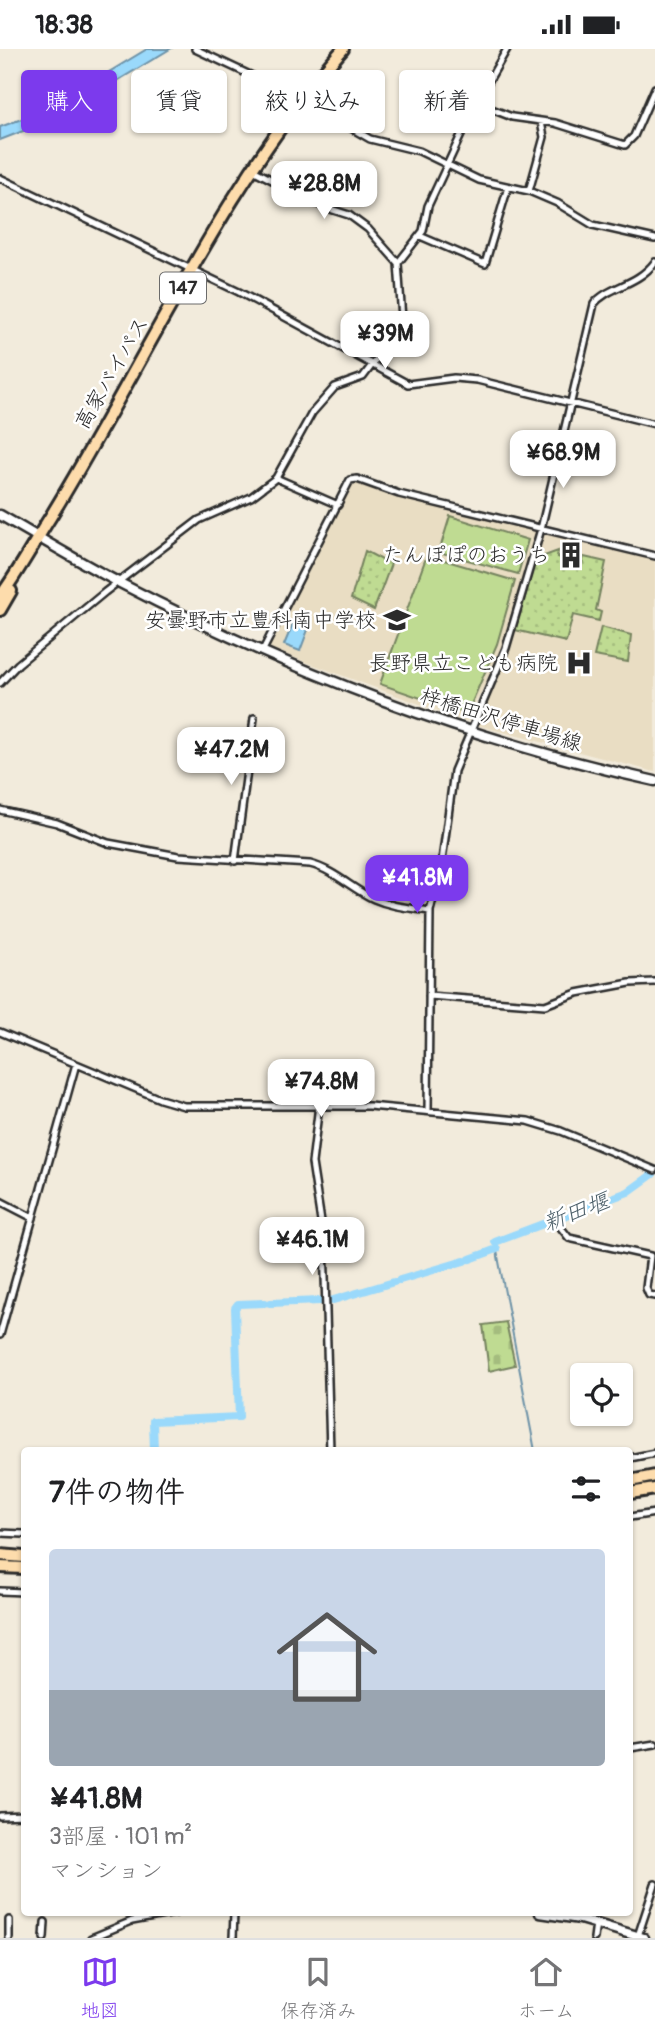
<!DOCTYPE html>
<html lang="ja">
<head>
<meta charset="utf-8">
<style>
  :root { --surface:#fff; --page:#f2f2f2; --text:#202124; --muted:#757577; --line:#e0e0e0; --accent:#7c3aed }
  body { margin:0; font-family:Pangolin,"Klee One",sans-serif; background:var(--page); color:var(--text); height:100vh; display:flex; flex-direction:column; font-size:26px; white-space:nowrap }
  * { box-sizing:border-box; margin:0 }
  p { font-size:23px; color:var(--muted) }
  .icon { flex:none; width:38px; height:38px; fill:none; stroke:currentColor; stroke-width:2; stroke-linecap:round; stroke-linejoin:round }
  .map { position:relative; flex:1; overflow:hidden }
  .details { position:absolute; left:21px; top:1398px; width:612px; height:469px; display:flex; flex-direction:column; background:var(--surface); border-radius:7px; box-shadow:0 2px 5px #0004 }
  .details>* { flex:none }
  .banner { position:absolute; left:21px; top:21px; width:614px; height:63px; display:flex; gap:14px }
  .fabs { position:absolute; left:570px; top:1314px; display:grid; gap:14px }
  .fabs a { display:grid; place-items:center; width:63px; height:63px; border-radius:7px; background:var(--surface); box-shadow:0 2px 5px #0004; font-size:35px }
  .price { position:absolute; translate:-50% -60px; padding:0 16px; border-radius:14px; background:#fff; color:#222; font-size:23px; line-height:46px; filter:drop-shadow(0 2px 4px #0008) }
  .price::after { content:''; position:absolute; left:50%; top:42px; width:21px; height:16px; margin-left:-10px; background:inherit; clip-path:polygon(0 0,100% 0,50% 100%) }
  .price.on { background:var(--accent); color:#fff }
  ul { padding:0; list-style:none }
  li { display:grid; align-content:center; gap:14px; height:371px; padding:0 28px }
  li span { display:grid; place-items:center; height:217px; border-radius:7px; color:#555 }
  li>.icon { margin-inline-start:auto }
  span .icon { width:126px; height:126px; fill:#fffc; stroke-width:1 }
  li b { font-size:30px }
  h2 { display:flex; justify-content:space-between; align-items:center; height:84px; padding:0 28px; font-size:30px }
  .tag { padding:0 24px; border-radius:7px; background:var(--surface); box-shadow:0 2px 5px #0004; font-size:24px; line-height:63px }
  .tag.on { background:var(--accent); color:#fff }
  .status { display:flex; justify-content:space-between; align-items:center; height:49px; padding:0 35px; background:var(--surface); direction:ltr }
  .status svg { height:19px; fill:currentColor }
  .tab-bar { display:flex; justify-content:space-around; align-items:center; height:98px; border-top:2px solid var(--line); background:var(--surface); font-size:19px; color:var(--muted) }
  .tab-bar a { display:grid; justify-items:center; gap:4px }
  .tab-bar .on { color:var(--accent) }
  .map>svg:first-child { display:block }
</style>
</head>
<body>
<div class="status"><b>18:38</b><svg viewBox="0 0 49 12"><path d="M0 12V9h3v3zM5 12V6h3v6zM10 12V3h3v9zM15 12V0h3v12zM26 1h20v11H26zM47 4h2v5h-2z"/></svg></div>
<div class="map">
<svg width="655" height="1889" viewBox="0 0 655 1889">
  <defs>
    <pattern id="green-dots" width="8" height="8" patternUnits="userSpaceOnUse" patternTransform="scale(1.75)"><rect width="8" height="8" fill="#bfdb92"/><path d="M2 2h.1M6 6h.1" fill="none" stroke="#a4bc7e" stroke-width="1.8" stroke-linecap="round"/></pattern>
    <pattern id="cemetery-stones" width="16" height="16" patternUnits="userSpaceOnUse" patternTransform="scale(1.75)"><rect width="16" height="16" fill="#bfdb92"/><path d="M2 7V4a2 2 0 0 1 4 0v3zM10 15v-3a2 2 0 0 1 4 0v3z" fill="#a4bc7e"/></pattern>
  </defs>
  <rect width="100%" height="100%" fill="#f2ebdc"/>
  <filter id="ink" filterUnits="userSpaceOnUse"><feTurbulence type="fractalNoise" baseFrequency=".0143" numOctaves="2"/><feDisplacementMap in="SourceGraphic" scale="14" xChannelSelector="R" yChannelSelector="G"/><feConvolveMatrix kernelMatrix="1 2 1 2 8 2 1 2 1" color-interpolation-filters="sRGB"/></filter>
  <g filter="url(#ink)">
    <path fill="#e9ddc3" d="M356,434L534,480L536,484L503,600L475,655L471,670L466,672L376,639L271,600L269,596L351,436Z
      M542,484L655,510V723L476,676L508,603Z"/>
    <path fill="url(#green-dots)" stroke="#75835e" stroke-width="2" d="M365,502L384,512H392L374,561L351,550Z
      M558,502L557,508L562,509L561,513L581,518L584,508L606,513L596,561L601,563L599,572L573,566L566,593L515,581L536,510Z
      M601,578L631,586L628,613L594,607Z"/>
    <path fill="url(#cemetery-stones)" stroke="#75835e" stroke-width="2" d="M506,1273L515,1316L489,1322L483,1276Z"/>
    <path fill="#bfdb92" stroke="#75835e" stroke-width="2" d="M450,467L528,491L518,525L439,503Z
      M427,506L515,532L497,595L467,665L380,635Z"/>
    <path fill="#9ad9fb" stroke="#6e93a8" stroke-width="2" d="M147,0H170L54,70L0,91V78L46,61Z
      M294,572L309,578L300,602L284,596Z"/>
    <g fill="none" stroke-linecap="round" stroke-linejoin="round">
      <path stroke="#6e93a8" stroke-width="2" d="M497,1202L535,1402"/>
      <path stroke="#9ad9fb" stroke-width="8" d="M495,1193L628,1143L653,1125
        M470,1210L497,1200
        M400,1231L464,1212
        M330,1252L394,1233
        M270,1254L320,1252
        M154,1402L153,1372L239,1368L235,1259L238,1255L264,1254"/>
      <g stroke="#2b2b2b" stroke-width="10">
        <path id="street" d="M195,0L301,50L370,90L419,102L479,131L529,142L557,154L593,176L655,190
          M476,54L512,68L555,74L625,96L634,87L655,39
          M253,121L324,158L349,166L368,180L398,214
          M0,129L239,243L408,335L454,329L477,331L655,375
          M529,142L544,88L541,73
          M420,187L485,215L508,138
          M276,429L338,456
          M262,603L350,431L357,430L399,445L655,507
          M0,634L18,615L105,543L199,471L251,448L276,429L312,364L335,338L363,328L399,280L402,270L398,214L423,182L428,157L476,54L507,0
          M0,761L57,774L108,794L178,807L310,815C334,821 352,840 374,850C392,858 411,859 430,862
          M235,812L254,669
          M429,947L545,956L577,944L630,934L655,933
          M0,983L160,1050L184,1057H369L528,1072L561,1082L655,1121
          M319,1056L312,1114L324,1192L330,1402
          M428,1062L430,862L441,819L454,722L506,599L541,480L594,255C608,237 637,237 655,213
          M0,1152L33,1169
          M558,1175L569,1189L650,1207L646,1239L649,1246L655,1247
          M0,1286L76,1015
          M630,1409L655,1404
          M630,1468L655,1464
          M0,1484L24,1485
          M0,1542L24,1543
          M630,1699L655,1695
          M0,1767L24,1766
          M9,1871V1889
          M638,1887L655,1835
          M44,1889L45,1873
          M91,1889L132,1872L175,1864
          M233,1889L234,1864
          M594,1889L596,1874"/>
      </g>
      <g stroke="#2b2b2b" stroke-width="13">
        <path id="secondary" d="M0,466C40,489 79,513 120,534C289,622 468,691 655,732
          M540,1864L580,1870L644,1889"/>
      </g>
      <g stroke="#2b2b2b" stroke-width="16">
        <path id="highway" d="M0,548C19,522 34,494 51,467C145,314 224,134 343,0
          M0,561L11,542
          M630,1432L655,1427
          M630,1444L655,1440
          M0,1506L24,1508
          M0,1518L24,1519"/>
      </g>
      <use href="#street" stroke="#fff" stroke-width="5"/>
      <use href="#secondary" stroke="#fff" stroke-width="8"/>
      <use href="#highway" stroke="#fddcac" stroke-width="10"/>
    </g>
  </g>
  <defs>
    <g id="building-bare" transform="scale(2.1)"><path d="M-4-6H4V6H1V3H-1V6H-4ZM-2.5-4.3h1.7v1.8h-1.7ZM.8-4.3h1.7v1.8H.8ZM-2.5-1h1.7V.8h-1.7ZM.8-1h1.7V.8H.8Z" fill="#2b2b2b" stroke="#fff" stroke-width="2.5" paint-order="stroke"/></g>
    <g id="school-bare" transform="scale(2.1)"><path d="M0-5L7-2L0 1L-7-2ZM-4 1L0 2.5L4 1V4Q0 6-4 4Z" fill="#2b2b2b" stroke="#fff" stroke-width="2.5" paint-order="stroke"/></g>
    <g id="hospital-bare" transform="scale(2.1)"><path d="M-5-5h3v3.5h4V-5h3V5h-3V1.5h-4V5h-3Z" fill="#2b2b2b" stroke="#fff" stroke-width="2.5" paint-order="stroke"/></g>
  </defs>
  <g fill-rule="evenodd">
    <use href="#building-bare" x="571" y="506"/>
    <use href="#school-bare" x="397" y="571"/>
    <use href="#hospital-bare" x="579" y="614"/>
  </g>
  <g text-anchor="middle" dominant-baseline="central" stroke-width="5" stroke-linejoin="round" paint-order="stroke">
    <rect fill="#fff" stroke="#6b6b6b" stroke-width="2" x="160" y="223.5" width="46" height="31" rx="5"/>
    <g font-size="19" font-weight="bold" fill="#2b2b2b">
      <text x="183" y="239">147</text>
    </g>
    <g font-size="21" fill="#2b2b2b" stroke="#fff">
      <text transform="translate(112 324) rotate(-60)">高家バイパス</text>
      <text transform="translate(501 671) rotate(17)">梓橋田沢停車場線</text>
    </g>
    <g font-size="21" fill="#2b2b2b" stroke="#fff" text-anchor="end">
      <text x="550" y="506">たんぽぽのおうち</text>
      <text x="376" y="571">安曇野市立豊科南中学校</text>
      <text x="558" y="614">長野県立こども病院</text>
    </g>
    <g font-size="23" font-style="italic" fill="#4c5f69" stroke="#fff">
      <text transform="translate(576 1163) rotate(-21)">新田堰</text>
    </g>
  </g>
</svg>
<div class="fabs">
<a><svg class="icon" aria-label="locate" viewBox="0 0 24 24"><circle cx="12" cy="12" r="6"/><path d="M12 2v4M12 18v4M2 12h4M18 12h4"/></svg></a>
</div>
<b class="price" style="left:324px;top:172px">¥28.8M</b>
<b class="price" style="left:385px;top:322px">¥39M</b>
<b class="price" style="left:563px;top:441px">¥68.9M</b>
<b class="price" style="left:231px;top:738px">¥47.2M</b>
<b class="price on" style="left:417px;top:866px">¥41.8M</b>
<b class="price" style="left:321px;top:1070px">¥74.8M</b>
<b class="price" style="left:312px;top:1228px">¥46.1M</b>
<div class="banner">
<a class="tag on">購入</a>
<a class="tag">賃貸</a>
<a class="tag">絞り込み</a>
<a class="tag">新着</a>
</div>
<section class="details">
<h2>7件の物件<svg class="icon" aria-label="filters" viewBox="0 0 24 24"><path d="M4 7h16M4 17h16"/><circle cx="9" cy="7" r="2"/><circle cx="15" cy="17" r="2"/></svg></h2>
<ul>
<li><span style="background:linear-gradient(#c9d6e8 65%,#9aa5b1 0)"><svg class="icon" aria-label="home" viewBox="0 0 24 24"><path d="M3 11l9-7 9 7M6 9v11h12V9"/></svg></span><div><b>¥41.8M</b><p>3部屋 · 101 m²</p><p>マンション</p></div></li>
</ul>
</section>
</div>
<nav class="tab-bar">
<a class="on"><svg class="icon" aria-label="map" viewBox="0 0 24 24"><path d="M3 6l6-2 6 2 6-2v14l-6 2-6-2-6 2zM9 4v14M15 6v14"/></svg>地図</a>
<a><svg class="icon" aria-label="saved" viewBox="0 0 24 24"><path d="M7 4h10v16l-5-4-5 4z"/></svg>保存済み</a>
<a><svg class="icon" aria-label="home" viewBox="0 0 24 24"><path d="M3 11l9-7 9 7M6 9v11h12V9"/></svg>ホーム</a>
</nav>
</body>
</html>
